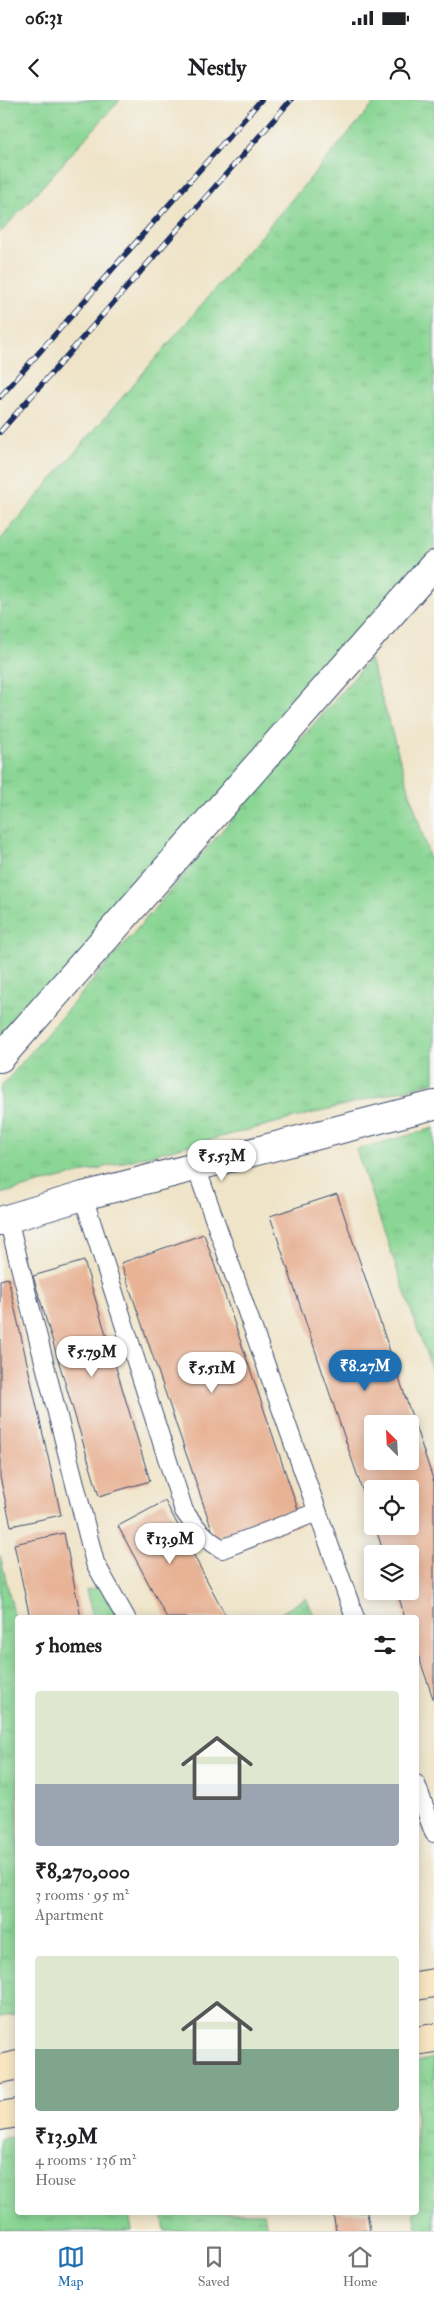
<!DOCTYPE html>
<html lang="en">
<head>
<meta charset="utf-8">
<style>
  :root { --surface:#fff; --page:#f6f6f6; --text:#202124; --muted:#757577; --line:#e0e0e0; --accent:#1f6fb2 }
  body { margin:0; font-family:"IM FELL Double Pica",serif; background:var(--page); color:var(--text); height:100vh; display:flex; flex-direction:column; font-size:19px; white-space:nowrap }
  * { box-sizing:border-box; margin:0 }
  p { font-size:16px; color:var(--muted) }
  .icon { flex:none; width:28px; height:28px; fill:none; stroke:currentColor; stroke-width:2; stroke-linecap:round; stroke-linejoin:round }
  .map { position:relative; flex:1; overflow:hidden }
  .sheet { position:absolute; left:15px; top:1515px; width:404px; height:600px; display:flex; flex-direction:column; background:var(--surface); border-radius:5px; box-shadow:0 2px 12px #0003 }
  .sheet>* { flex:none }
  .needle { width:32px; rotate:336deg }
  .tools { position:absolute; left:364px; top:1315px; display:grid; gap:10px }
  .tools a { display:grid; place-items:center; width:55px; height:55px; border-radius:5px; background:var(--surface); box-shadow:0 2px 12px #0003; font-size:25px }
  .price { position:absolute; translate:-50% -42px; padding:0 11px; border-radius:18px; background:#fff; color:#222; font-size:16px; line-height:32px; filter:drop-shadow(0 1px 2px #0008) }
  .price::after { content:''; position:absolute; left:50%; top:30px; width:15px; height:11px; margin-left:-8px; background:inherit; clip-path:polygon(0 0,100% 0,50% 100%) }
  .price.active { background:var(--accent); color:#fff }
  ul { padding:0; list-style:none }
  li { display:grid; align-content:center; gap:10px; height:265px; padding:0 20px }
  li span { display:grid; place-items:center; height:155px; border-radius:5px; color:#555 }
  li>.icon { margin-inline-start:auto }
  span .icon { width:90px; height:90px; fill:#fffc; stroke-width:1 }
  li b { font-size:21px }
  h2 { display:flex; justify-content:space-between; align-items:center; height:60px; padding:0 20px; font-size:21px }
  .status { display:flex; justify-content:space-between; align-items:center; height:35px; padding:0 25px; background:var(--surface); direction:ltr }
  .status svg { height:14px; fill:currentColor }
  header { display:flex; justify-content:space-between; align-items:center; height:65px; padding:0 20px; background:var(--surface); font-size:22px; font-weight:700 }
  .tabs { display:flex; justify-content:space-around; align-items:center; height:70px; border-top:1px solid var(--line); background:var(--surface); font-size:14px; color:var(--muted) }
  .tabs a { display:grid; justify-items:center; gap:2px }
  .tabs .active { color:var(--accent) }
  .map>svg:first-child { display:block }
</style>
</head>
<body>
<div class="status"><b>06:31</b><svg viewBox="0 0 49 12"><path d="M0 12V9h3v3zM5 12V6h3v6zM10 12V3h3v9zM15 12V0h3v12zM26 1h20v11H26zM47 4h2v5h-2z"/></svg></div>
<header><svg class="icon" aria-label="back" viewBox="0 0 24 24"><path d="M15 5l-7 7 7 7"/></svg>Nestly<svg class="icon" aria-label="person" viewBox="0 0 24 24"><circle cx="12" cy="8" r="4"/><path d="M4 21q1-7 8-7t8 7"/></svg></header>
<div class="map">
<svg width="434" height="2131" viewBox="0 0 434 2131">
  <defs>
    <pattern id="grass-tufts" width="24" height="20" patternUnits="userSpaceOnUse" patternTransform="scale(1.25)"><rect width="24" height="20" fill="#8ad694"/><path d="M3 7l-1-3M5 7V3M7 7l1-3M15 17l-1-3M17 17v-4M19 17l1-3" fill="none" stroke="#76b882"/></pattern>
  </defs>
  <rect width="100%" height="100%" fill="#f6f6f2"/>
  <filter id="ink" filterUnits="userSpaceOnUse"><feTurbulence type="fractalNoise" baseFrequency=".02" numOctaves="2"/><feDisplacementMap in="SourceGraphic" scale="10" xChannelSelector="R" yChannelSelector="G"/><feConvolveMatrix kernelMatrix="1 2 1 2 8 2 1 2 1" color-interpolation-filters="sRGB"/></filter>
  <filter id="wash" filterUnits="userSpaceOnUse"><feTurbulence type="fractalNoise" baseFrequency=".0096" numOctaves="4" result="noise"/><feDisplacementMap in="SourceGraphic" scale="20" xChannelSelector="R" yChannelSelector="G"/><feGaussianBlur stdDeviation="1.12" result="paint"/><feColorMatrix in="noise" values="0 0 0 0 0 0 0 0 0 0 0 0 0 0 0 0 0 1.4 0 .05"/><feComposite in="paint" operator="in"/></filter>
  <g filter="url(#wash)">
    <rect width="100%" height="100%" fill="#efe4c8"/>
    <path fill="url(#grass-tufts)" stroke="#528279" d="M0,0H120L0,133Z
      M377,0H434V455L0,951V440Z
      M370,559L434,773V982L0,1094V988Z
      M434,1028V1277L356,1050Z
      M0,1455L18,1531V1914L0,1917Z
      M104,1487L121,1517H93L86,1490Z
      M306,1498L315,1517H275Z
      M434,1958V2131H418L414,2113L416,2112V1962Z
      M17,2036L18,2112L129,2113L132,2131H0V2039Z
      M162,2113H264L267,2131H165Z"/>
    <g id="blocks">
      <path fill="#e8b295" fill-rule="evenodd" d="M337,1094L434,1382V1601L416,1549V1518H405L397,1491H410V1454H384L375,1426H410V1389H372V1419L270,1116ZM372,1324H410V1361H372Z
        M204,1134L303,1424L220,1453L121,1163Z
        M84,1161L150,1381L99,1396L33,1176Z
        M8,1178L61,1415L11,1426L0,1377V1180Z
        M165,1401L227,1518H167L118,1426Z
        M64,1433L81,1518H30L14,1444Z
        M333,2112H367L370,2131H336Z"/>
    </g>
  </g>
  <g filter="url(#ink)">
    <use href="#blocks" fill-opacity="0" stroke="#3b4a6e" stroke-width="1"/>
    <g fill="none" stroke-linecap="round" stroke-linejoin="round">
      <g stroke="#3b4a6e" stroke-width="20">
        <path id="service" d="M196,1067L355,1518
          M83,1096L184,1411C195,1427 205,1439 222,1449L317,1412
          M8,1119L95,1463L126,1518
          M416,1684L434,1733"/>
      </g>
      <g stroke="#3b4a6e" stroke-width="30">
        <path id="minor" d="M0,1121L83,1096L434,1005"/>
      </g>
      <g stroke="#3b4a6e" stroke-width="30">
        <path id="tertiary" d="M0,958L434,465"/>
      </g>
      <g stroke="#3b4a6e" stroke-width="30">
        <path id="secondary" d="M416,1886L434,1883
          M416,1941L434,1938
          M0,1969L18,1965
          M0,2016L18,2013"/>
      </g>
      <use href="#service" stroke="#fff" stroke-width="18"/>
      <use href="#minor" stroke="#fff" stroke-width="28"/>
      <use href="#tertiary" stroke="#fff" stroke-width="28"/>
      <use href="#secondary" stroke="#f9e7c3" stroke-width="28"/>
      <g stroke="#1b2f5e" stroke-width="5.5">
        <path id="rail" d="M0,297L261,0
          M0,332L291,0"/>
      </g>
      <use href="#rail" stroke="#f6f6f2" stroke-width="4" stroke-dasharray="11" stroke-linecap="butt"/>
    </g>
  </g>
</svg>
<div class="tools">
<a><svg class="needle" viewBox="-14 -14 28 28"><path d="M0-13l5 13h-10z" fill="#e53935"/><path d="M0 13l5-13h-10z" fill="#757577"/></svg></a>
<a><svg class="icon" aria-label="locate" viewBox="0 0 24 24"><circle cx="12" cy="12" r="6"/><path d="M12 2v4M12 18v4M2 12h4M18 12h4"/></svg></a>
<a><svg class="icon" aria-label="layers" viewBox="0 0 24 24"><path d="M12 4l9 5-9 5-9-5zM3 14l9 5 9-5"/></svg></a>
</div>
<b class="price" style="left:222px;top:1082px">₹5.53M</b>
<b class="price" style="left:92px;top:1278px">₹5.79M</b>
<b class="price active" style="left:365px;top:1292px">₹8.27M</b>
<b class="price" style="left:212px;top:1294px">₹5.51M</b>
<b class="price" style="left:170px;top:1465px">₹13.9M</b>
<section class="sheet">
<h2>5 homes<svg class="icon" aria-label="filters" viewBox="0 0 24 24"><path d="M4 7h16M4 17h16"/><circle cx="9" cy="7" r="2"/><circle cx="15" cy="17" r="2"/></svg></h2>
<ul>
<li><span style="background:linear-gradient(#dfe7d0 60%,#9aa5b1 0)"><svg class="icon" aria-label="home" viewBox="0 0 24 24"><path d="M3 11l9-7 9 7M6 9v11h12V9"/></svg></span><div><b>₹8,270,000</b><p>3 rooms · 95 m²</p><p>Apartment</p></div></li>
<li><span style="background:linear-gradient(#dfe7d0 60%,#7fa58c 0)"><svg class="icon" aria-label="home" viewBox="0 0 24 24"><path d="M3 11l9-7 9 7M6 9v11h12V9"/></svg></span><div><b>₹13.9M</b><p>4 rooms · 136 m²</p><p>House</p></div></li>
</ul>
</section>
</div>
<nav class="tabs">
<a class="active"><svg class="icon" aria-label="map" viewBox="0 0 24 24"><path d="M3 6l6-2 6 2 6-2v14l-6 2-6-2-6 2zM9 4v14M15 6v14"/></svg>Map</a>
<a><svg class="icon" aria-label="saved" viewBox="0 0 24 24"><path d="M7 4h10v16l-5-4-5 4z"/></svg>Saved</a>
<a><svg class="icon" aria-label="home" viewBox="0 0 24 24"><path d="M3 11l9-7 9 7M6 9v11h12V9"/></svg>Home</a>
</nav>
</body>
</html>
